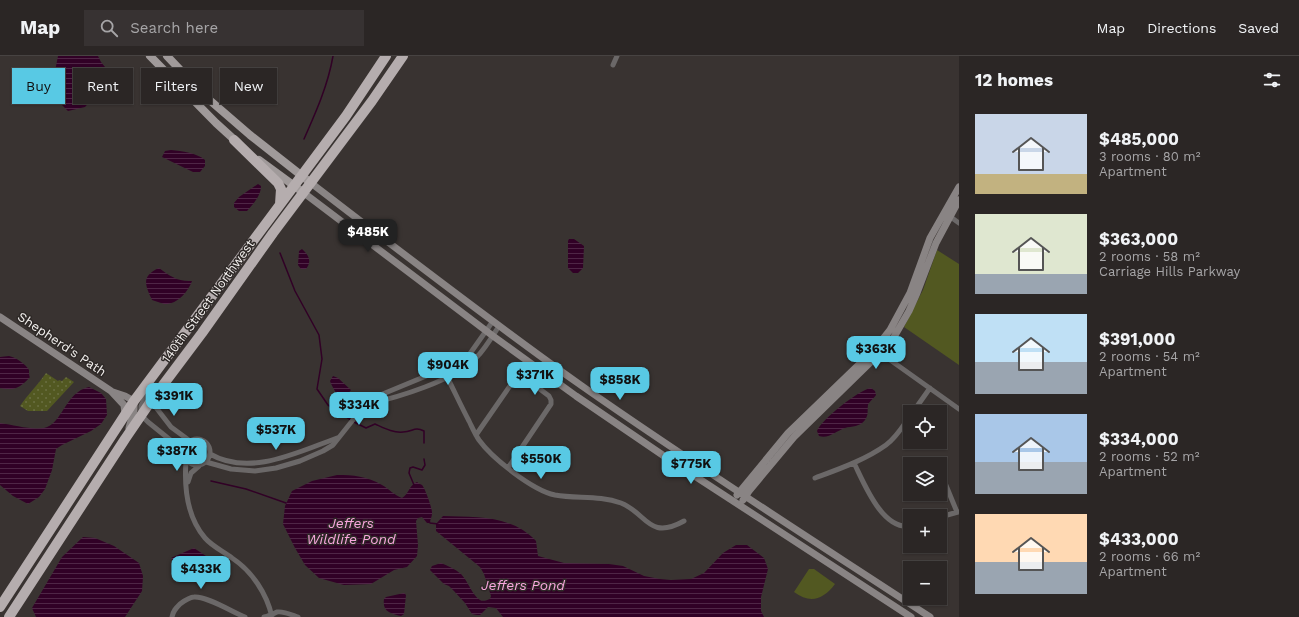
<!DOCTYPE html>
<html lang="en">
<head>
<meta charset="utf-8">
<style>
  :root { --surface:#2b2625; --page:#373232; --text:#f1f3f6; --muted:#a6a5a7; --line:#474342; --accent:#58c9e4 }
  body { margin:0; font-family:"Work Sans",sans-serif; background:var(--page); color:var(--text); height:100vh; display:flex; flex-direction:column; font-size:15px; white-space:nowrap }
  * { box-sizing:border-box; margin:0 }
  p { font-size:13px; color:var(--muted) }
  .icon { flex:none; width:22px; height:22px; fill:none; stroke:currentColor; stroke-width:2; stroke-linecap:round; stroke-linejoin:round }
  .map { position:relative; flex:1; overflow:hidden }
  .drawer { display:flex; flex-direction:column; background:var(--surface); width:340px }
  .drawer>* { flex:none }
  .hud { position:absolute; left:12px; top:12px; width:380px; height:36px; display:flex; gap:8px }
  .tools { position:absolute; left:903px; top:349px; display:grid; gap:8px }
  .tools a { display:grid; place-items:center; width:44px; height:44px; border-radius:0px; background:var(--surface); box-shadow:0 1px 3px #0004,0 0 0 1px var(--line); font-size:20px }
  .price { position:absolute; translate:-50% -34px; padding:0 9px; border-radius:8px; background:var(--accent); color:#111; font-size:13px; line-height:26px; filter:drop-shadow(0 1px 2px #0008) }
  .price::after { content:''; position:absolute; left:50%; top:24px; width:12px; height:9px; margin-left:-6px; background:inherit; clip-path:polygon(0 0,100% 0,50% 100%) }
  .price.on { background:#222; color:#fff }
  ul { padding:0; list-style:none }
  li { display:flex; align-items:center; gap:12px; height:100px; padding:0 16px }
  li span { display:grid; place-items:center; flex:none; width:112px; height:80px; border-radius:0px; color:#555 }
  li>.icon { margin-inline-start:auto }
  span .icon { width:48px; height:48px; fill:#fffc; stroke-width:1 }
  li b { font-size:17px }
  h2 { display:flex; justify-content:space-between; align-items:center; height:48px; padding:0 16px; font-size:17px }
  .tag { padding:0 14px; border-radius:0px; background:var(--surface); box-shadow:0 1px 3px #0004,0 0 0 1px var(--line); font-size:14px; line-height:36px }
  .tag.on { background:var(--accent); color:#111 }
  header { display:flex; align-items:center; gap:24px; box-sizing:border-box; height:56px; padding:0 20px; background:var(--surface); border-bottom:1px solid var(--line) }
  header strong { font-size:19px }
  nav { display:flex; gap:22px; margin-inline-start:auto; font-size:14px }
  .search { width:280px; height:36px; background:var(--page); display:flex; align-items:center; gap:10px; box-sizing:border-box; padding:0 14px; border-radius:0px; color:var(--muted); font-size:15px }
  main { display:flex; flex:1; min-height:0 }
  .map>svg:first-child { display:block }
</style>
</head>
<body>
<header>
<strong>Map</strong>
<div class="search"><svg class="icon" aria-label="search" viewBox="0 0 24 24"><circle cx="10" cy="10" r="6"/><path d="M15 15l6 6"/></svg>Search here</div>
<nav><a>Map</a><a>Directions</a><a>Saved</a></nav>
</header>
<main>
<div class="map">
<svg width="959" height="561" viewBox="0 0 959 561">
  <defs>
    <pattern id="garden-dots" width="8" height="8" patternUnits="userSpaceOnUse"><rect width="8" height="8" fill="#525821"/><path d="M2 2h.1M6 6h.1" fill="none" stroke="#6b7042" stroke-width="1.8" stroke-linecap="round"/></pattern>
    <pattern id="water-rules" width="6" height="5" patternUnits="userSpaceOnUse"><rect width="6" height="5" fill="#310126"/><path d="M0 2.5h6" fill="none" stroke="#4f2646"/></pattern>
  </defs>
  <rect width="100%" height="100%" fill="#393331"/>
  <path fill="#525821" d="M937,194L959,208V309L904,271L923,234Z
    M809,513H814L835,528C823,544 810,548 794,536Z"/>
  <path fill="url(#garden-dots)" d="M46,317L58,325L59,324L62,325L66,321L74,326L47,355H28L20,350C28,338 38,329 46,317Z"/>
  <path fill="url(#water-rules)" d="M58,0H98L101,6L113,21L85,51L68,55L56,43L54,20Z
    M171,94C182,95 197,97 205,104V110L200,116H193L162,101L165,95Z
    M258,128L261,130C261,140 253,148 247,155H239L234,151V147L239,141Z
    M569,183H574L584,190L583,212L578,217H573L568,212V185Z
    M302,193C309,199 312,206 306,213H301L298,209L299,195Z
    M159,212C170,220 178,226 192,225C188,236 177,249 164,248C160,247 156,245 152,244C145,229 141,220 159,212Z
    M9,300C15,301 26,308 29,314C29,315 29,321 30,321C20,332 14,335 0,332V301Z
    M333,320L338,322L351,334L343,344C338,341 332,331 330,325Z
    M89,331L101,337L106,343L107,359L101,368L91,375L62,389L56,393L52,414L45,433L39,441L28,448L13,440L0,429V367C14,369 30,374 44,372C62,369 65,336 89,331Z
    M871,332L875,335L876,339C874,342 869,346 868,349C867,355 869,358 865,364C860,371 852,370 845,372C836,375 829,383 819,380L817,375C821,364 860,333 871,332Z
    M337,419C353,419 367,420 382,429C389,433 394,439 402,442C409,438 409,429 417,426C418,427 420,428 422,429C425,432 433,454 432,458C432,461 430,463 430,467H427L422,461L418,462L416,465L418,489L417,500L407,511L394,514L371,528L344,529L319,522L305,509L295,492L283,468L285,450L292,435L312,425Z
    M443,460C476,461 512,459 536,485L538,500L564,507L609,508L623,510L644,520L660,523L671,524L691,523L704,517L723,497L736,489H747L764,502L768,513L761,541V555L764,561H503L496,552L488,551L480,559H477L472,558L465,547L454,535L449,530L444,528L430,514L432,510L441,507C448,510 455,513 461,518C468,525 472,539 480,544C483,546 487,544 490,543L491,540L484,518L480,511L436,475V468Z
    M83,481L95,482L114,490L139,507L143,520L142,535L125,561H36L32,552L62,501Z
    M194,492L212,504L216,508C204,511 186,505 173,505L171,502Z
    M404,537L406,539L404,558L401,560C391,557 382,556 384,543L386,541Z"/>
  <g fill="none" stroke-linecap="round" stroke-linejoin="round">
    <path stroke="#310126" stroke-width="1.5" d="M304,83C316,56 328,29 333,0
      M280,197L295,235L319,279L322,303L317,333L328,349L351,364
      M354,366L366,372L375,368C384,372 393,377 403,376C413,376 414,370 424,375V387
      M211,425L246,433L286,447
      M414,429L409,417L410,412L413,411L422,414L425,409L424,403
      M429,465L430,467L438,468"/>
    <path stroke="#6b6868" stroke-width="5" d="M613,9L617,0
      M948,159L959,167
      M879,296L959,353
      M443,313C452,330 460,348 469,365C472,371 475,378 479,384C492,402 532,434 555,439C577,443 599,439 621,447C647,457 648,485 684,465
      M151,328L141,350V359L148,366L184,395
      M151,345L171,371L190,385
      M368,348C399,341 453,325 476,302C485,293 492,281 499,270
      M913,356L930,332
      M476,379L514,324L518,321H524L549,340L551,344V348L508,412
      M184 396a13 13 0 1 1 26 0a13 13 0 1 1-26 0Z
      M210,398C250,421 298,396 337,382
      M186,405C184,432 187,461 205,482C213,491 223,495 232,502C252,515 267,538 272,561
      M206,406L231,413L255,415L276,412L300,405L323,395L333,389L360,355L373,342L460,306L469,299L493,265
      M854,407C864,427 882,474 910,470
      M815,422C839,413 865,404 886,389C896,382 903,370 910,360
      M188,426L191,417L199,410
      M945,427L957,456
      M940,461L958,456
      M172,561C173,555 176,552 180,548C184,545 190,541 194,541C207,540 232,556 245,561
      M264,561C269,560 273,558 277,556C284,555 292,559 298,561"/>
    <path stroke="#898484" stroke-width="7" d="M311,127C401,196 490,265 582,330C696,410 814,485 930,561
      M304,137L493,280L576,340L664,400L911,561
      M0,261L111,335L124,349L125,358
      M113,336L125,340L134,345V354L129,372
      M737,439L788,377L875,293L890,274L910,237L930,182L959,131
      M743,444L749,435L794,381L880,297L894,281L909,255L917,237L936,187L959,144"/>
    <path stroke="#a09a9a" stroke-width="8" d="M150,0L216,67L238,87
      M167,0L206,41L250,79L311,127
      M259,104L304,137"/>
    <path stroke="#b5adae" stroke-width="10" d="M234,84L278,127L281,133L280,148
      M0,551L134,345L346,60L386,0
      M9,561L125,383L151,345L202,277L273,177L372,45L403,0"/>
  </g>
  <g text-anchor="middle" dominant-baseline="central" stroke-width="3" stroke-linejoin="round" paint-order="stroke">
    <g font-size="13" fill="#f3f0ee" stroke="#2e2927">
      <text transform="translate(208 245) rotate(-54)">140th Street Northwest</text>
      <text transform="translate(62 288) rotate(34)">Shepherd's Path</text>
    </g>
    <g font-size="14" font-style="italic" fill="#f9a6de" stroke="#2e2927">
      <text x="351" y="467">Jeffers<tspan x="351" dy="16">Wildlife Pond</tspan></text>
      <text x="523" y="529">Jeffers Pond</text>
    </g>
  </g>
</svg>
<div class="tools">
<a><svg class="icon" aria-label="locate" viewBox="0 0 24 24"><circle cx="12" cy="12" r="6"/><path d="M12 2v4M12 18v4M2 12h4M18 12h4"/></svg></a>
<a><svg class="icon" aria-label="layers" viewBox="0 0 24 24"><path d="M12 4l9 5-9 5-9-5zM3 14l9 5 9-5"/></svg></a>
<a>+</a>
<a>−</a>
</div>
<b class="price on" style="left:368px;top:197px">$485K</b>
<b class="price" style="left:876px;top:314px">$363K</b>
<b class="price" style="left:448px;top:330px">$904K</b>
<b class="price" style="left:535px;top:340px">$371K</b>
<b class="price" style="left:620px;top:345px">$858K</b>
<b class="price" style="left:174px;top:361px">$391K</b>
<b class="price" style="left:359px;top:370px">$334K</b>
<b class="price" style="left:276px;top:395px">$537K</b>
<b class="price" style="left:177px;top:416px">$387K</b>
<b class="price" style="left:541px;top:424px">$550K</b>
<b class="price" style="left:691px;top:429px">$775K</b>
<b class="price" style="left:201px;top:534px">$433K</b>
<div class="hud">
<a class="tag on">Buy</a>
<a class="tag">Rent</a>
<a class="tag">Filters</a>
<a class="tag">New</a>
</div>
</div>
<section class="drawer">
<h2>12 homes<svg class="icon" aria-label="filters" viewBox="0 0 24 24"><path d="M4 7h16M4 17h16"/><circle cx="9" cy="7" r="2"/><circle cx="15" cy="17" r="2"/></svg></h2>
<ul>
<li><span style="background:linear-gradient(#c9d6e8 75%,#c2b280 0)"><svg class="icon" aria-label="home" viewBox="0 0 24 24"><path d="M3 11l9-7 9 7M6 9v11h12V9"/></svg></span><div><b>$485,000</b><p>3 rooms · 80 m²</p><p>Apartment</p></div></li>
<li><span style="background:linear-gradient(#dfe7d0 75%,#9aa5b1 0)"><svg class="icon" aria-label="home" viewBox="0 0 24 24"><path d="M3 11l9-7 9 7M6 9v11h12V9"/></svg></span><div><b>$363,000</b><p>2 rooms · 58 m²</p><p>Carriage Hills Parkway</p></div></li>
<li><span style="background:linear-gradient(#bfe0f5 60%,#9aa5b1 0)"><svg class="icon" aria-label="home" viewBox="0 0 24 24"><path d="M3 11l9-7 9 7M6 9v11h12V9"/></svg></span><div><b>$391,000</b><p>2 rooms · 54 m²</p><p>Apartment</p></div></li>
<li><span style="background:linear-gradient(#a9c7e8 60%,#9aa5b1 0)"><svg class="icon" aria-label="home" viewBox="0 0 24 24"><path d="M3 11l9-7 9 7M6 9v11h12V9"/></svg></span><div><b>$334,000</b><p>2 rooms · 52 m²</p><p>Apartment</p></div></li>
<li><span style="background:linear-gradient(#ffd9b3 60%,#9aa5b1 0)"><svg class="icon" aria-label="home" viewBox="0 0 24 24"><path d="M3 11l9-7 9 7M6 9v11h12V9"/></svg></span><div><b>$433,000</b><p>2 rooms · 66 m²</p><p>Apartment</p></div></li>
</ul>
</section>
</main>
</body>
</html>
